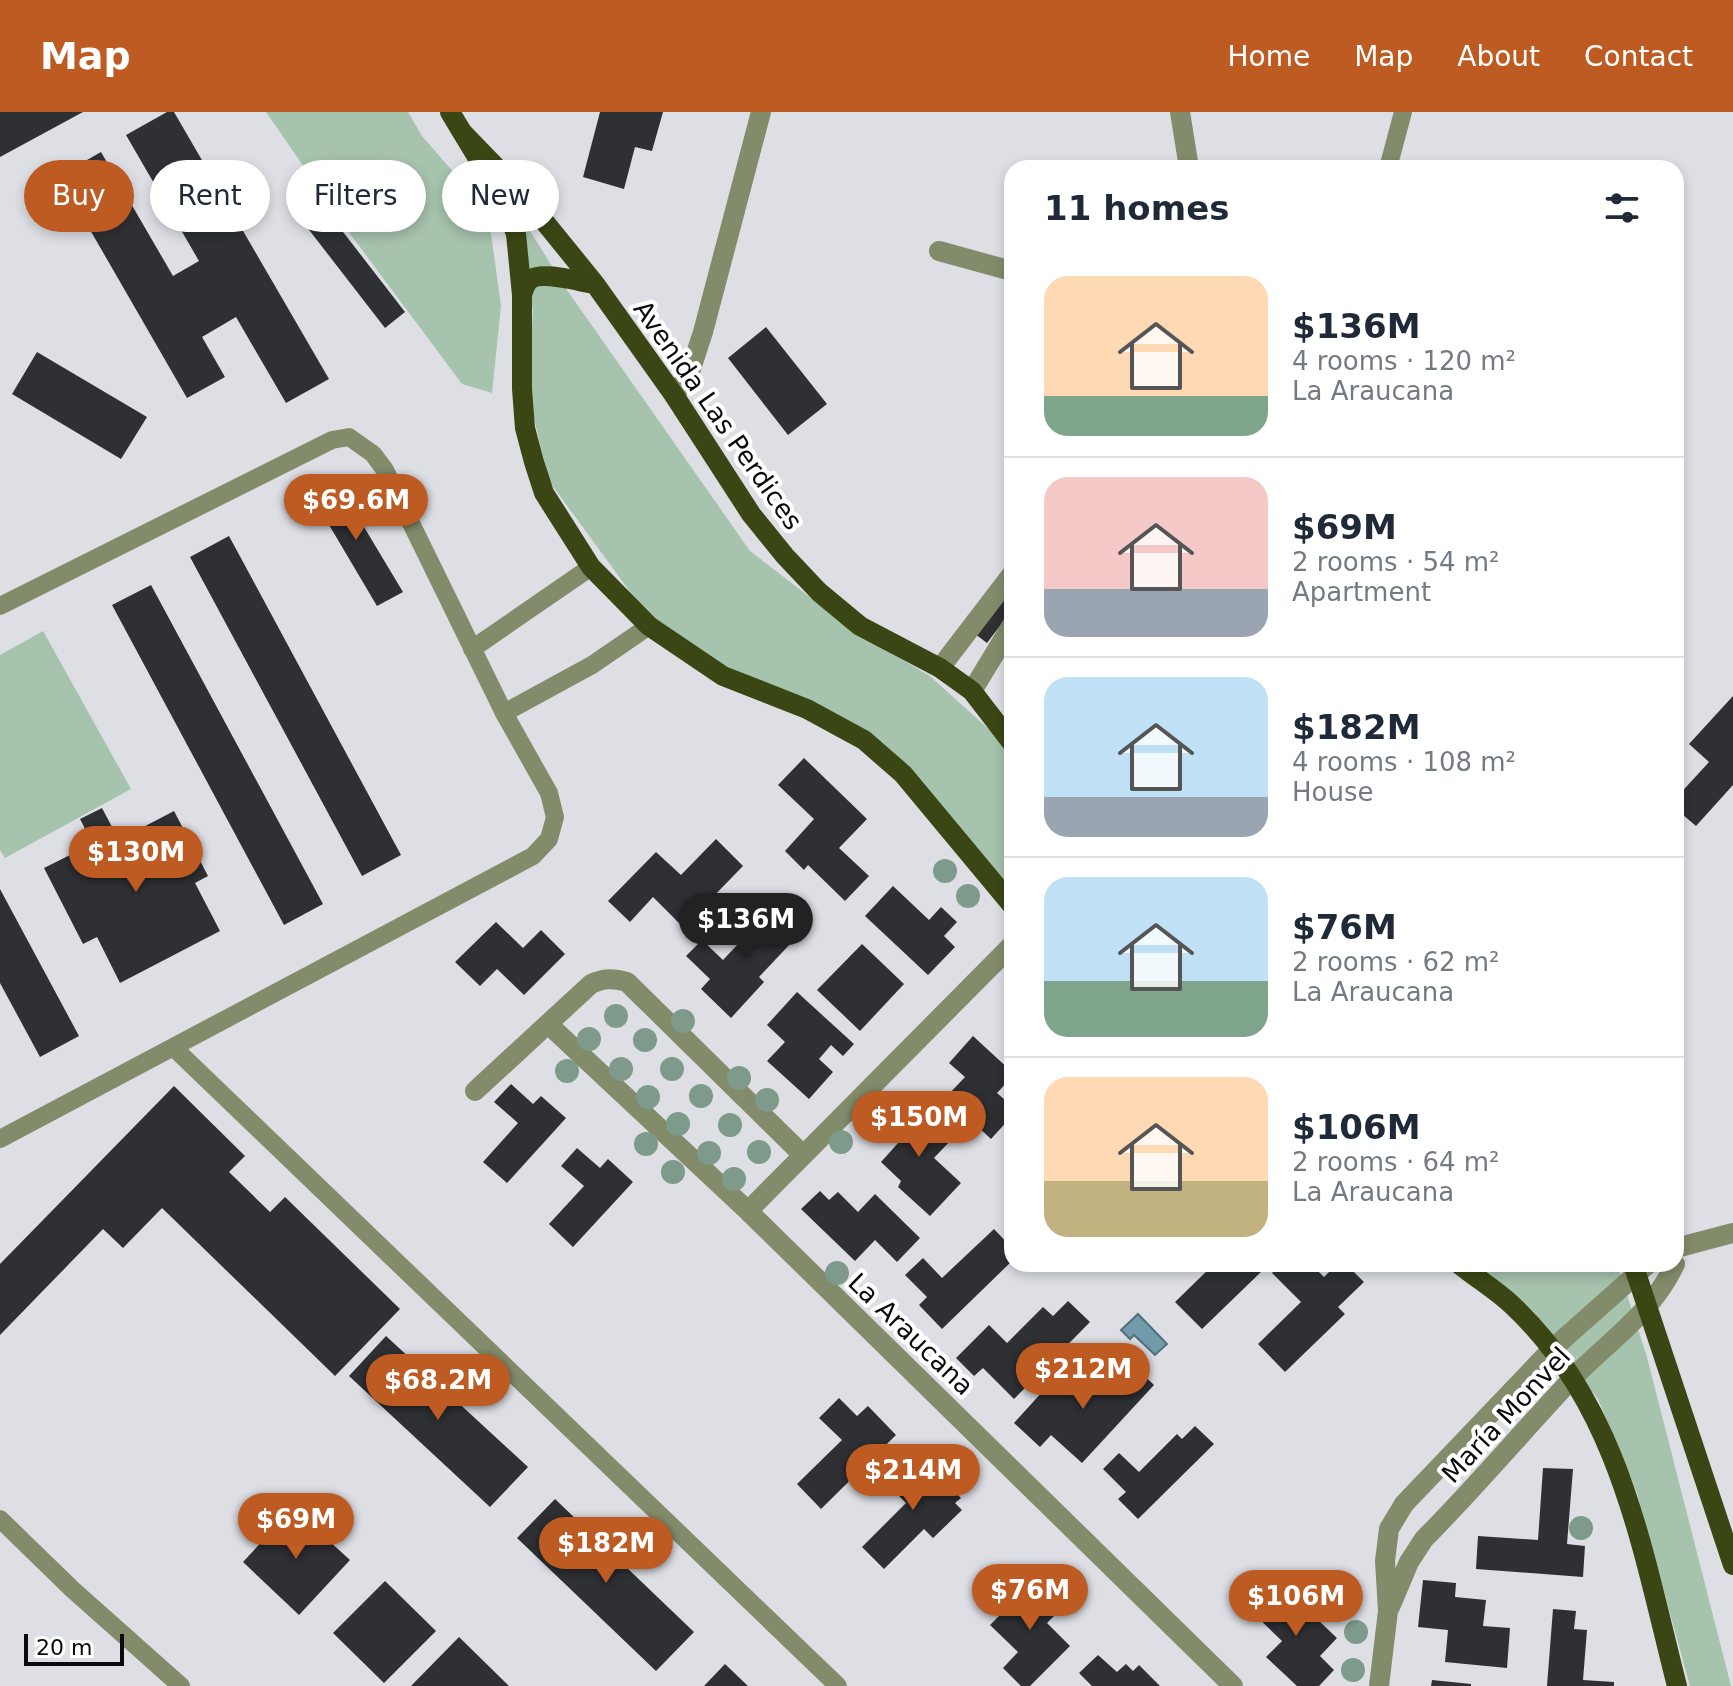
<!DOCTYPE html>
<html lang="en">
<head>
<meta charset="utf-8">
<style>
  :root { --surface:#fff; --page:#f2f2f3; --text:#1f2937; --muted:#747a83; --line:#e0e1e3; --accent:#be5b23 }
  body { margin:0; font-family:"DejaVu Sans",sans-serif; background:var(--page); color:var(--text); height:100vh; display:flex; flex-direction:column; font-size:30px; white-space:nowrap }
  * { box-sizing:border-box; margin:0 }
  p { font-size:26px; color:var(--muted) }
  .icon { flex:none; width:44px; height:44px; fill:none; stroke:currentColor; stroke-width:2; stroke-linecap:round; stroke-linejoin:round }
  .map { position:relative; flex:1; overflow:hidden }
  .details { position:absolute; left:1004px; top:48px; width:680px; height:1112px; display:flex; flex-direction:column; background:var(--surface); border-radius:24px; box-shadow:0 4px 12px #0003 }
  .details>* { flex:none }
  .top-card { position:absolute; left:24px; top:48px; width:760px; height:72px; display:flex; gap:16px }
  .scale { position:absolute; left:24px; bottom:20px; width:100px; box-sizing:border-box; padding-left:8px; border:4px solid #0b0b0d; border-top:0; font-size:22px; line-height:28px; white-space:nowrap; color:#0b0b0d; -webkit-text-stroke:6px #fff; paint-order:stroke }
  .price { position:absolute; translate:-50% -68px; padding:0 18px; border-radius:28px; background:var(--accent); color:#fff; font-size:26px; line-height:52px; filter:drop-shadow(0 2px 4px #0008) }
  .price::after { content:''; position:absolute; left:50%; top:48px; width:24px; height:18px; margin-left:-12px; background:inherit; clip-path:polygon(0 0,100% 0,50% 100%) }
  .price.current { background:#222; color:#fff }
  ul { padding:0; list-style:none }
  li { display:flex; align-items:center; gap:24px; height:200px; padding:0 40px }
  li+li { border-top:2px solid var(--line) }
  li span { display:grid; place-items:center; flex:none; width:224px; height:160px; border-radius:24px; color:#555 }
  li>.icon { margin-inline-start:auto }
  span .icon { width:96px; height:96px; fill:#fffc; stroke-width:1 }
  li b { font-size:34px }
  h2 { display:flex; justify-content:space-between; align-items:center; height:96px; padding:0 40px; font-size:34px }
  .pill { padding:0 28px; border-radius:36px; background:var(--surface); box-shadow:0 4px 12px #0003; font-size:28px; line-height:72px }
  .pill.current { background:var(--accent); color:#fff }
  header { display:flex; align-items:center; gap:48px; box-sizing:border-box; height:112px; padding:0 40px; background:var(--accent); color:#fff }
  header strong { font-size:38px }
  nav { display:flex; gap:44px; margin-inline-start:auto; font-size:28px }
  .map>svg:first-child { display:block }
</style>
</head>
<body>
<header>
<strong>Map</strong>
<nav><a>Home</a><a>Map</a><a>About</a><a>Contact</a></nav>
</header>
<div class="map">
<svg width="1733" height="1574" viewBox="0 0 1733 1574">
  <rect width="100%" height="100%" fill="#dedfe5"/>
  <path fill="#a6c3ae" d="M266,0H408L422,24L488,100L501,194L492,281L462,272L351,123Z
    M488,52L567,178L750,439L855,520L930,564L996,624L1012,646V793L907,659L726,559L658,518L549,369L528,281L533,198L519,128Z
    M43,519L131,677L5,746L0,738V543Z
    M1469,1152H1617L1647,1245L1731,1574H1690L1637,1381L1598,1287L1547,1220Z"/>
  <path fill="#719baa" stroke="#52707b" stroke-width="2" d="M1138,1202L1167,1232L1155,1243L1134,1223L1130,1227L1121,1218Z"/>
  <path fill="#2f3034" d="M0,0H83L0,45Z
    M167,0H174L329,267L286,291L236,205L202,225L225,265L187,286L59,64L101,40L173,164L199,149L126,23Z
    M600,0H663L652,39L635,35L624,77L583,65Z
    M316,85L405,200L385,216L296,101Z
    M766,215L827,292L788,323L728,246Z
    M37,240L147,305L121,347L12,282Z
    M334,365L403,480L377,494L309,379Z
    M229,424L401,743L362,764L190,445Z
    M151,473L323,792L284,813L112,493Z
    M1007,477L1012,480V498L987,531L975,522Z
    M1733,584V673L1696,714L1676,697V686L1709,650L1689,632Z
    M804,646L867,707L839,736L869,764L845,789L808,753L804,758L785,739L814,707L778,673Z
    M102,696L131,751L144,745L132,721L174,699L208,764L195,771L220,819L120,871L97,825L83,832L44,756L84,736L99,764L107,759L80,707Z
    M716,727L743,754L710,788L717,794L690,822L653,785L630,810L608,789L656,740L681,763Z
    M893,774L929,808L941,795L957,810L944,824L955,835L928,863L865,804Z
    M0,777L79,924L40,945L0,871Z
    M789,794L809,812L759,865L764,870L731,906L701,877L710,867L686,844L702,828L723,848L758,811L766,818Z
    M496,810L523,836L541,818L565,842L524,883L497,857L480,874L455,850Z
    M862,832L904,872L860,919L817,878Z
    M797,880L854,932L843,944L831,933L819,947L833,960L809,987L767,949L785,930L767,913Z
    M973,924L1012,960V965L997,981L1012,994V1004L991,1027L946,985L965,965L949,951Z
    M511,972L533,992L541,984L566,1006L507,1071L483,1050L518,1011L494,990Z
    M174,974L245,1044L229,1060L270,1100L285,1085L400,1197L335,1264L162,1096L123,1136L103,1117L0,1223V1152Z
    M908,988L951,1028L934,1046L961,1071L930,1104L898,1075L901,1069L881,1050L899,1030L883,1016Z
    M577,1036L600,1056L608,1047L633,1070L573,1135L549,1112L584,1074L561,1054Z
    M820,1079L829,1088L838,1080L858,1100L875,1082L920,1126L897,1150L875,1128L855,1149L801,1097Z
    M994,1117L1012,1136V1149L942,1217L919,1193L927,1185L905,1163L923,1146L942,1166Z
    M1214,1152H1255L1262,1159L1202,1217L1175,1190Z
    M1282,1152H1311L1324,1165L1337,1152H1346L1364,1170L1338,1195L1345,1202L1285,1260L1258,1232L1301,1190L1272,1161Z
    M1068,1189L1090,1210L1014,1287L983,1256L974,1264L956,1246L989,1213L1007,1231L1043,1195L1053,1204Z
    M386,1224L528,1355L490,1395L349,1264Z
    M1131,1251L1154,1273L1082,1351L1051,1323L1040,1335L1014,1311L1054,1267L1064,1276L1077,1262L1092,1276L1107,1259L1116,1267Z
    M839,1286L857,1304L868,1294L896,1323L821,1397L797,1372L842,1328L819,1306Z
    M1195,1314L1214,1332L1138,1407L1118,1387L1126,1380L1103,1357L1119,1341L1139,1360L1177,1322L1182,1327Z
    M902,1348L920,1367L931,1356L961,1386L955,1391L962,1398L933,1426L924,1417L884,1457L862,1435L906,1391L883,1368Z
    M1543,1356L1573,1357L1567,1432L1585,1434L1583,1465L1476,1457L1478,1424L1538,1428Z
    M555,1387L694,1520L656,1559L517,1426Z
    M293,1396L350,1448L299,1503L243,1450Z
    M1032,1464L1063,1495L1047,1511L1070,1534L1030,1574H1021L1003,1556L1018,1540L990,1513L1007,1496L1003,1492Z
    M1423,1468L1456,1471L1455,1485L1486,1488L1483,1514L1510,1516L1507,1556L1445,1550L1448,1518L1418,1515Z
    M385,1469L436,1519L384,1571L333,1521Z
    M1278,1470L1337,1526L1320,1544L1334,1558L1319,1574H1297L1266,1545L1282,1529L1251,1499Z
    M1553,1497L1576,1499L1574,1517L1587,1518L1583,1568L1614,1570V1574H1547Z
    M459,1525L509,1574H411Z
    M1098,1543L1117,1560L1126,1552L1133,1559L1139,1553L1160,1574H1092L1079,1561Z
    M725,1552L748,1574H704Z
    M1432,1568L1471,1572V1574H1431Z"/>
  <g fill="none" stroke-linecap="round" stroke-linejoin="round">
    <path stroke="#828c6b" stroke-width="18" d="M1388,56L1403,0
      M0,494L332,328L349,325L373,342L385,358L504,601L549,681L555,705L549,727L533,744L0,1027
      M472,537L591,455
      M504,601L592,553L649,514
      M173,935L838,1574
      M0,1407L72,1477L181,1574"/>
    <path stroke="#828c6b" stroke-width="20" d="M1180,0L1189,56
      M939,139L1012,159
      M674,283L689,263L703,220L761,0
      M940,556L1012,462
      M972,579L1012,513
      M548,912L748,1099L1233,1574
      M475,979L591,872C604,866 613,866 627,870L803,1043
      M748,1099L1012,833
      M1676,1136L1733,1121
      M1390,1495L1409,1450L1424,1427C1475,1376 1521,1321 1570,1269C1607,1230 1652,1202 1675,1152
      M1379,1574L1388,1499L1385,1449L1389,1417L1404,1392L1551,1238L1648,1152"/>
    <path stroke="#3a4714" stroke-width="20" d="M450,0L462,20L522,82L595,172L674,283L751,402L785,444L819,480L860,514L940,556L972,579L1012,631
      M462,20L502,86L516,122L522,183V277L525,316L534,350L544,381L591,455L649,514L723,564L807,597L864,628L903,662L1012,793
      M522,183C524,177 526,170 531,167C543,159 580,170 595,172
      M1459,1152C1476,1166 1496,1178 1512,1193C1620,1294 1642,1438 1677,1574
      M1633,1152L1733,1453"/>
  </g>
  <g fill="#7d9a8a">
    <circle cx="945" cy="759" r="12"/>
    <circle cx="968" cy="784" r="12"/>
    <circle cx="616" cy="904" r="12"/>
    <circle cx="683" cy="909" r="12"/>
    <circle cx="589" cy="927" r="12"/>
    <circle cx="645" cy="928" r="12"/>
    <circle cx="621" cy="957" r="12"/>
    <circle cx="672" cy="957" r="12"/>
    <circle cx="567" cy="959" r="12"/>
    <circle cx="739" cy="966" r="12"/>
    <circle cx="701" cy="984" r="12"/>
    <circle cx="648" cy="985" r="12"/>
    <circle cx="767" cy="988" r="12"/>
    <circle cx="678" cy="1012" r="12"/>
    <circle cx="730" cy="1013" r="12"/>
    <circle cx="841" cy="1030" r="12"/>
    <circle cx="646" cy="1032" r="12"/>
    <circle cx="759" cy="1040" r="12"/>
    <circle cx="709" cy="1041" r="12"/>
    <circle cx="673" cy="1060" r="12"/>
    <circle cx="734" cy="1067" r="12"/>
    <circle cx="837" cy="1161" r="12"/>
    <circle cx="1581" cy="1416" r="12"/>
    <circle cx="1356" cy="1520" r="12"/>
    <circle cx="1353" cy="1558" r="12"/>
  </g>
  <g text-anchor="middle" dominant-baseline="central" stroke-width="8" stroke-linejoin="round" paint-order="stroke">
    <g font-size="26" fill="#0b0b0d" stroke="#fff">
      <text transform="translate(718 303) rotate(55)">Avenida Las Perdices</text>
      <text transform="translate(911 1222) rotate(44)">La Araucana</text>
      <text transform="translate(1506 1303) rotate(-47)">María Monvel</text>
    </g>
  </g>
</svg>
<div class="scale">20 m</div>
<b class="price" style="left:356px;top:430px">$69.6M</b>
<b class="price" style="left:136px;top:782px">$130M</b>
<b class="price current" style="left:746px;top:849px">$136M</b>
<b class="price" style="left:919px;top:1047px">$150M</b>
<b class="price" style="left:1083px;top:1299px">$212M</b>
<b class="price" style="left:438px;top:1310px">$68.2M</b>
<b class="price" style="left:913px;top:1400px">$214M</b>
<b class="price" style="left:296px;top:1449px">$69M</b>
<b class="price" style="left:606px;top:1473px">$182M</b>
<b class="price" style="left:1030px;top:1520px">$76M</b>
<b class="price" style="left:1296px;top:1526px">$106M</b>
<div class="top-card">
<a class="pill current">Buy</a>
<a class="pill">Rent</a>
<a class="pill">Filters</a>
<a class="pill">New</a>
</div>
<section class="details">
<h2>11 homes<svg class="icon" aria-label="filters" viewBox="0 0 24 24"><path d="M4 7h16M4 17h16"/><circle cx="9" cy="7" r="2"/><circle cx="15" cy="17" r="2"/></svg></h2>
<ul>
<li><span style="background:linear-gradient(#ffd9b3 75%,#7fa58c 0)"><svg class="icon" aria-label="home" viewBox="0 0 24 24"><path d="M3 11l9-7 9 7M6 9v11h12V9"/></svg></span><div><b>$136M</b><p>4 rooms · 120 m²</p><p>La Araucana</p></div></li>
<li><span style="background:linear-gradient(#f6c9c9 70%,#9aa5b1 0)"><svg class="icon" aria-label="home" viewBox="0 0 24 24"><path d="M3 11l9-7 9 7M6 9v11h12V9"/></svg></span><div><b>$69M</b><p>2 rooms · 54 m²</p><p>Apartment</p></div></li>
<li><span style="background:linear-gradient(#bfe0f5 75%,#9aa5b1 0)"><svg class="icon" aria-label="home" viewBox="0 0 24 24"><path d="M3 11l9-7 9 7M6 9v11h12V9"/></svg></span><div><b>$182M</b><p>4 rooms · 108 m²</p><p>House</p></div></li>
<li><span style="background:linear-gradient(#bfe0f5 65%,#7fa58c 0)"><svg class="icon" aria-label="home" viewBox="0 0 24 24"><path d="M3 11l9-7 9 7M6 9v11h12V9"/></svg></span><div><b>$76M</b><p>2 rooms · 62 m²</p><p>La Araucana</p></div></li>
<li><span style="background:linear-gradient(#ffd9b3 65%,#c2b280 0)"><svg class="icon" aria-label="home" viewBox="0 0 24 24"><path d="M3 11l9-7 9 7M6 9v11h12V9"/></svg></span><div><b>$106M</b><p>2 rooms · 64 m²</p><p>La Araucana</p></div></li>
</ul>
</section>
</div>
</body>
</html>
